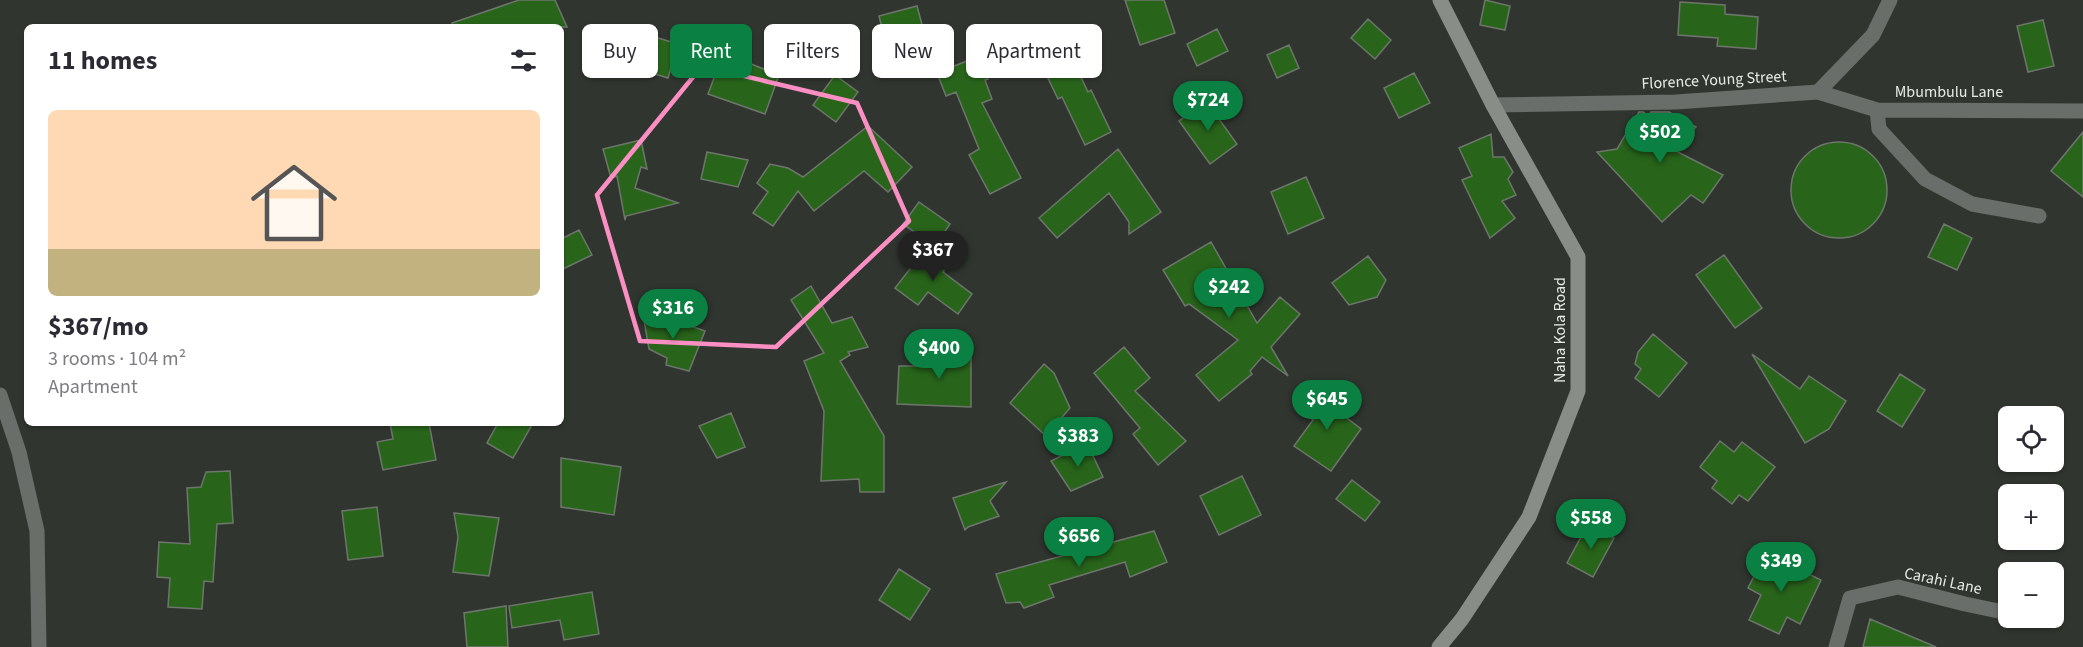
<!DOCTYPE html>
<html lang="en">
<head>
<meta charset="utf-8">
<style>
  :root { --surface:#fff; --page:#f7f7f7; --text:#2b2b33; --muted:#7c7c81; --line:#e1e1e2; --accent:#0b8043 }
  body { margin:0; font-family:"Source Sans 3",sans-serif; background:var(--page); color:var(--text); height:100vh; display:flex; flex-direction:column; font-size:22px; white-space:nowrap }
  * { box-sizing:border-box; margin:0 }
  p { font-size:20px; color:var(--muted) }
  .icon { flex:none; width:33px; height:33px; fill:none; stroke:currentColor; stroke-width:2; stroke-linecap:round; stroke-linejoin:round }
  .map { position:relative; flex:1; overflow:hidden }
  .details { position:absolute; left:24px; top:24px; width:540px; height:402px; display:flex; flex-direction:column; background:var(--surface); border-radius:9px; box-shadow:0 2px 4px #0004 }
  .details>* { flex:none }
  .hud { position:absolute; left:582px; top:24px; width:570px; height:54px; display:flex; gap:12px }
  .fabs { position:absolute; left:1998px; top:406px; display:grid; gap:12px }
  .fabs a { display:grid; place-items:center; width:66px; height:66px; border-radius:9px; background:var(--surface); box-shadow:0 2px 4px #0004; font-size:30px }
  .price { position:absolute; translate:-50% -51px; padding:0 14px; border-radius:21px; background:var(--accent); color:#fff; font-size:20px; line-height:39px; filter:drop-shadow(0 2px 3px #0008) }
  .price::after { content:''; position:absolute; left:50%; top:36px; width:18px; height:14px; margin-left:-9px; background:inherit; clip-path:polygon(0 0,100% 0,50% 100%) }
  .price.selected { background:#222; color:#fff }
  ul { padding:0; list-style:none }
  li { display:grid; align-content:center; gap:12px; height:318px; padding:0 24px }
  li+li { border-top:2px solid var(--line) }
  li span { display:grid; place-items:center; height:186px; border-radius:9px; color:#555 }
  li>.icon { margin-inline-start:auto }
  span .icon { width:108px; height:108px; fill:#fffc; stroke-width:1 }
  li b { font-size:26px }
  h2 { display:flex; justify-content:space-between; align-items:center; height:72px; padding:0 24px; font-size:26px }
  .tag { padding:0 21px; border-radius:9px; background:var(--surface); box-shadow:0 2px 4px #0004; font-size:21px; line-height:54px }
  .tag.selected { background:var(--accent); color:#fff }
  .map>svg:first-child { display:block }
</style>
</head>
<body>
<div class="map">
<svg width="2083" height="647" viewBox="0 0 2083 647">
  <rect width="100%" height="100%" fill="#30362f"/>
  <path fill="#28651b" stroke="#6e756c" stroke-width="1.5" d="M519,0H555L567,27H453L452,23Z
    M1125,0H1164L1175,33L1140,45Z
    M1485,0L1510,6L1505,30L1480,25Z
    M1680,2L1725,5V14L1758,17L1756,49L1717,46L1718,38L1678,35Z
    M917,6L927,43L888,52L879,16Z
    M1368,19L1391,40L1375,59L1351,38Z
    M2043,20L2054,66L2028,72L2017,26Z
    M1217,29L1228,51L1197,66L1187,44Z
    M645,34L678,44L668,78L635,68Z
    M1289,45L1299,68L1277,78L1267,55Z
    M1070,54L1088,92L1091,90L1111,132L1085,145L1062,97L1058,99L1043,68Z
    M979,56L988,79L985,80L992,99L982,103L1021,178L990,194L969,155L979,149L956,92L946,96L937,73Z
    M720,62L742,71L746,62L779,75L765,114L708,94Z
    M1414,73L1430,103L1399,118L1384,88Z
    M835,75L858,92L836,122L813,105Z
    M1206,101L1237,144L1210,164L1179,121Z
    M1639,112H1643L1649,116L1651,112H1669L1696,127L1672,149L1723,175L1703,203L1691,195L1662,222L1597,152L1617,149Z
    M868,126L912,167L888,192L864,171L814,211L798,191L773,226L753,213L768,192L757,183L770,164L788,168L803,177Z
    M2083,132V197L2051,171Z
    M1491,134L1493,157H1504L1513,172L1508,179L1516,195L1502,201L1515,218L1490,238L1462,180L1472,176L1459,148Z
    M641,140L647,169L641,167L635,188L678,203L626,216L625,220L617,176L611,178L603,149Z
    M1791 190a48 48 0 1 1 96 0a48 48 0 1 1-96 0Z
    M1118,149L1161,212L1129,234V222L1109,193L1057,238L1039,218Z
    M707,152L748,160L738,187L701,179Z
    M1306,177L1324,218L1288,234L1271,192Z
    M919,202L950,224L935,246L903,224Z
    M1944,224L1972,238L1957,270L1928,257Z
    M579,230L592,255L561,270V239Z
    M1211,242L1257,323L1280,297L1300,314L1271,347L1288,376L1262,357L1250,371L1252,374L1219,401L1196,375L1238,340L1189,304L1185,306L1163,270Z
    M928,246L950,262L943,272L972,294L958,314L928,292L918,305L895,288Z
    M1724,255L1762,308L1735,328L1696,275Z
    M1368,256L1386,280L1377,297L1349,305L1332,283Z
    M811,286L832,323L852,317L868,347L848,352L850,355L840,361L884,436V492H860L859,479L821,481L824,411L804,361L824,353L791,300Z
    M642,309L705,331L689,371L666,365L667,358L649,349Z
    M1653,334L1687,363L1659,397L1635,378L1641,369L1635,364L1638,352Z
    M971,345V407L897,404L899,366H930L939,348Z
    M1124,347L1150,378L1135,391L1186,441L1158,465L1133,434L1140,428L1094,373Z
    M1752,354L1800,389L1809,376L1846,401L1829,429L1805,443Z
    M1044,364L1054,373L1070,408L1046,436L1010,403Z
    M1900,374L1925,390L1902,427L1877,411Z
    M1320,389L1352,412L1343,415L1361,429L1331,471L1294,446L1313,420L1304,413Z
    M731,413L745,447L717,458L699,426Z
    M390,423H429L436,460L383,470L377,442L393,439Z
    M498,423H533L513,458L487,443Z
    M1720,441L1734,452L1742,442L1775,467L1748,501L1739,495L1732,504L1712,488L1717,481L1700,467Z
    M1087,443L1103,477L1071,491L1051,461Z
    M561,458L621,467L614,515L561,507Z
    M230,471L233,523L217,524L213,582L204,581L202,609L168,607L170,578L157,577L159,542L190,544L187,488L201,487L206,472Z
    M1242,476L1261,515L1219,535L1200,496Z
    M1352,480L1380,502L1365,521L1336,499Z
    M1006,482L990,501L999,516L968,527L965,530L953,498Z
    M377,507L383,556L348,560L342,511Z
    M454,513L499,518L489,576L453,572L458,537Z
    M1588,524L1614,538L1593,577L1567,563Z
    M1154,531L1167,562L1130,577L1125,562L1049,585L1054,597L1024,608L1020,602L1006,603L996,574Z
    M1766,553L1821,580L1800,624L1787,617L1779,634L1749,620L1761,595L1748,588Z
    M899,569L930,589L910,620L879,600Z
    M592,592L599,634L564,640L560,620L512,628L509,606Z
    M506,606L508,647H467L464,613Z
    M1870,619L1936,647H1863Z"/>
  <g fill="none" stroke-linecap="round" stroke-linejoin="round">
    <path stroke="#6a6e6a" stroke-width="15" d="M1818,92L1877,110L2083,111
      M1493,105L1676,102L1818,92L1873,35L1890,0
      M1877,110L1879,129L1925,179L1972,204L2039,216
      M0,395L19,452L37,531L39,647
      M1836,647L1850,598L1898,587L1965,604L2008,613"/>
    <path stroke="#888d87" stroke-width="15" d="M1439,647L1462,619L1529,517L1578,391V257L1493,105L1440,0"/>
  </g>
  <path fill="none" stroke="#fb8fc4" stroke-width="4.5" stroke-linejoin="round" d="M702,66L857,103L909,221L776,347L640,341L597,195Z"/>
  <g text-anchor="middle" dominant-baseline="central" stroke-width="4.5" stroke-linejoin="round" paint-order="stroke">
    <g font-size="16" fill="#e5e9e4" stroke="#30362f">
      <text transform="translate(1714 80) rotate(-3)">Florence Young Street</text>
      <text x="1949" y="92">Mbumbulu Lane</text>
      <text transform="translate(1560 330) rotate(-90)">Naha Kola Road</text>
      <text transform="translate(1943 581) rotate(12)">Carahi Lane</text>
    </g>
  </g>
</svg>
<div class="fabs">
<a><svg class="icon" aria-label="locate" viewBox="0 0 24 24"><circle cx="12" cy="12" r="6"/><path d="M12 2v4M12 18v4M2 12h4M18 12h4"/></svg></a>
<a>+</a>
<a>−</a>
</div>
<b class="price" style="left:1208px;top:132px">$724</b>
<b class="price" style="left:1660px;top:164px">$502</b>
<b class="price selected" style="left:933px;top:282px">$367</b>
<b class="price" style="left:1229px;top:319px">$242</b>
<b class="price" style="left:673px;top:340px">$316</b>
<b class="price" style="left:939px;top:380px">$400</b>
<b class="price" style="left:1327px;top:431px">$645</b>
<b class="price" style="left:1078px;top:468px">$383</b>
<b class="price" style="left:1591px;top:550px">$558</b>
<b class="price" style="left:1079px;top:568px">$656</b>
<b class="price" style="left:1781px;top:593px">$349</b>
<div class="hud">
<a class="tag">Buy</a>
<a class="tag selected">Rent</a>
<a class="tag">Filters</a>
<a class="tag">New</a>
<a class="tag">Apartment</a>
</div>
<section class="details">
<h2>11 homes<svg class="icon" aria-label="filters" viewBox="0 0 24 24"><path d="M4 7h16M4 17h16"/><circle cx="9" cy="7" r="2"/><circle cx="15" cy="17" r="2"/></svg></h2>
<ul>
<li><span style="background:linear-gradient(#ffd9b3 75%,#c2b280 0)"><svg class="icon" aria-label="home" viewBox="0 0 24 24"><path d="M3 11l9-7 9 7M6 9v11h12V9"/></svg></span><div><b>$367/mo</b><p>3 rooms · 104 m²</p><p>Apartment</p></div></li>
</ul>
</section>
</div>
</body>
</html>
